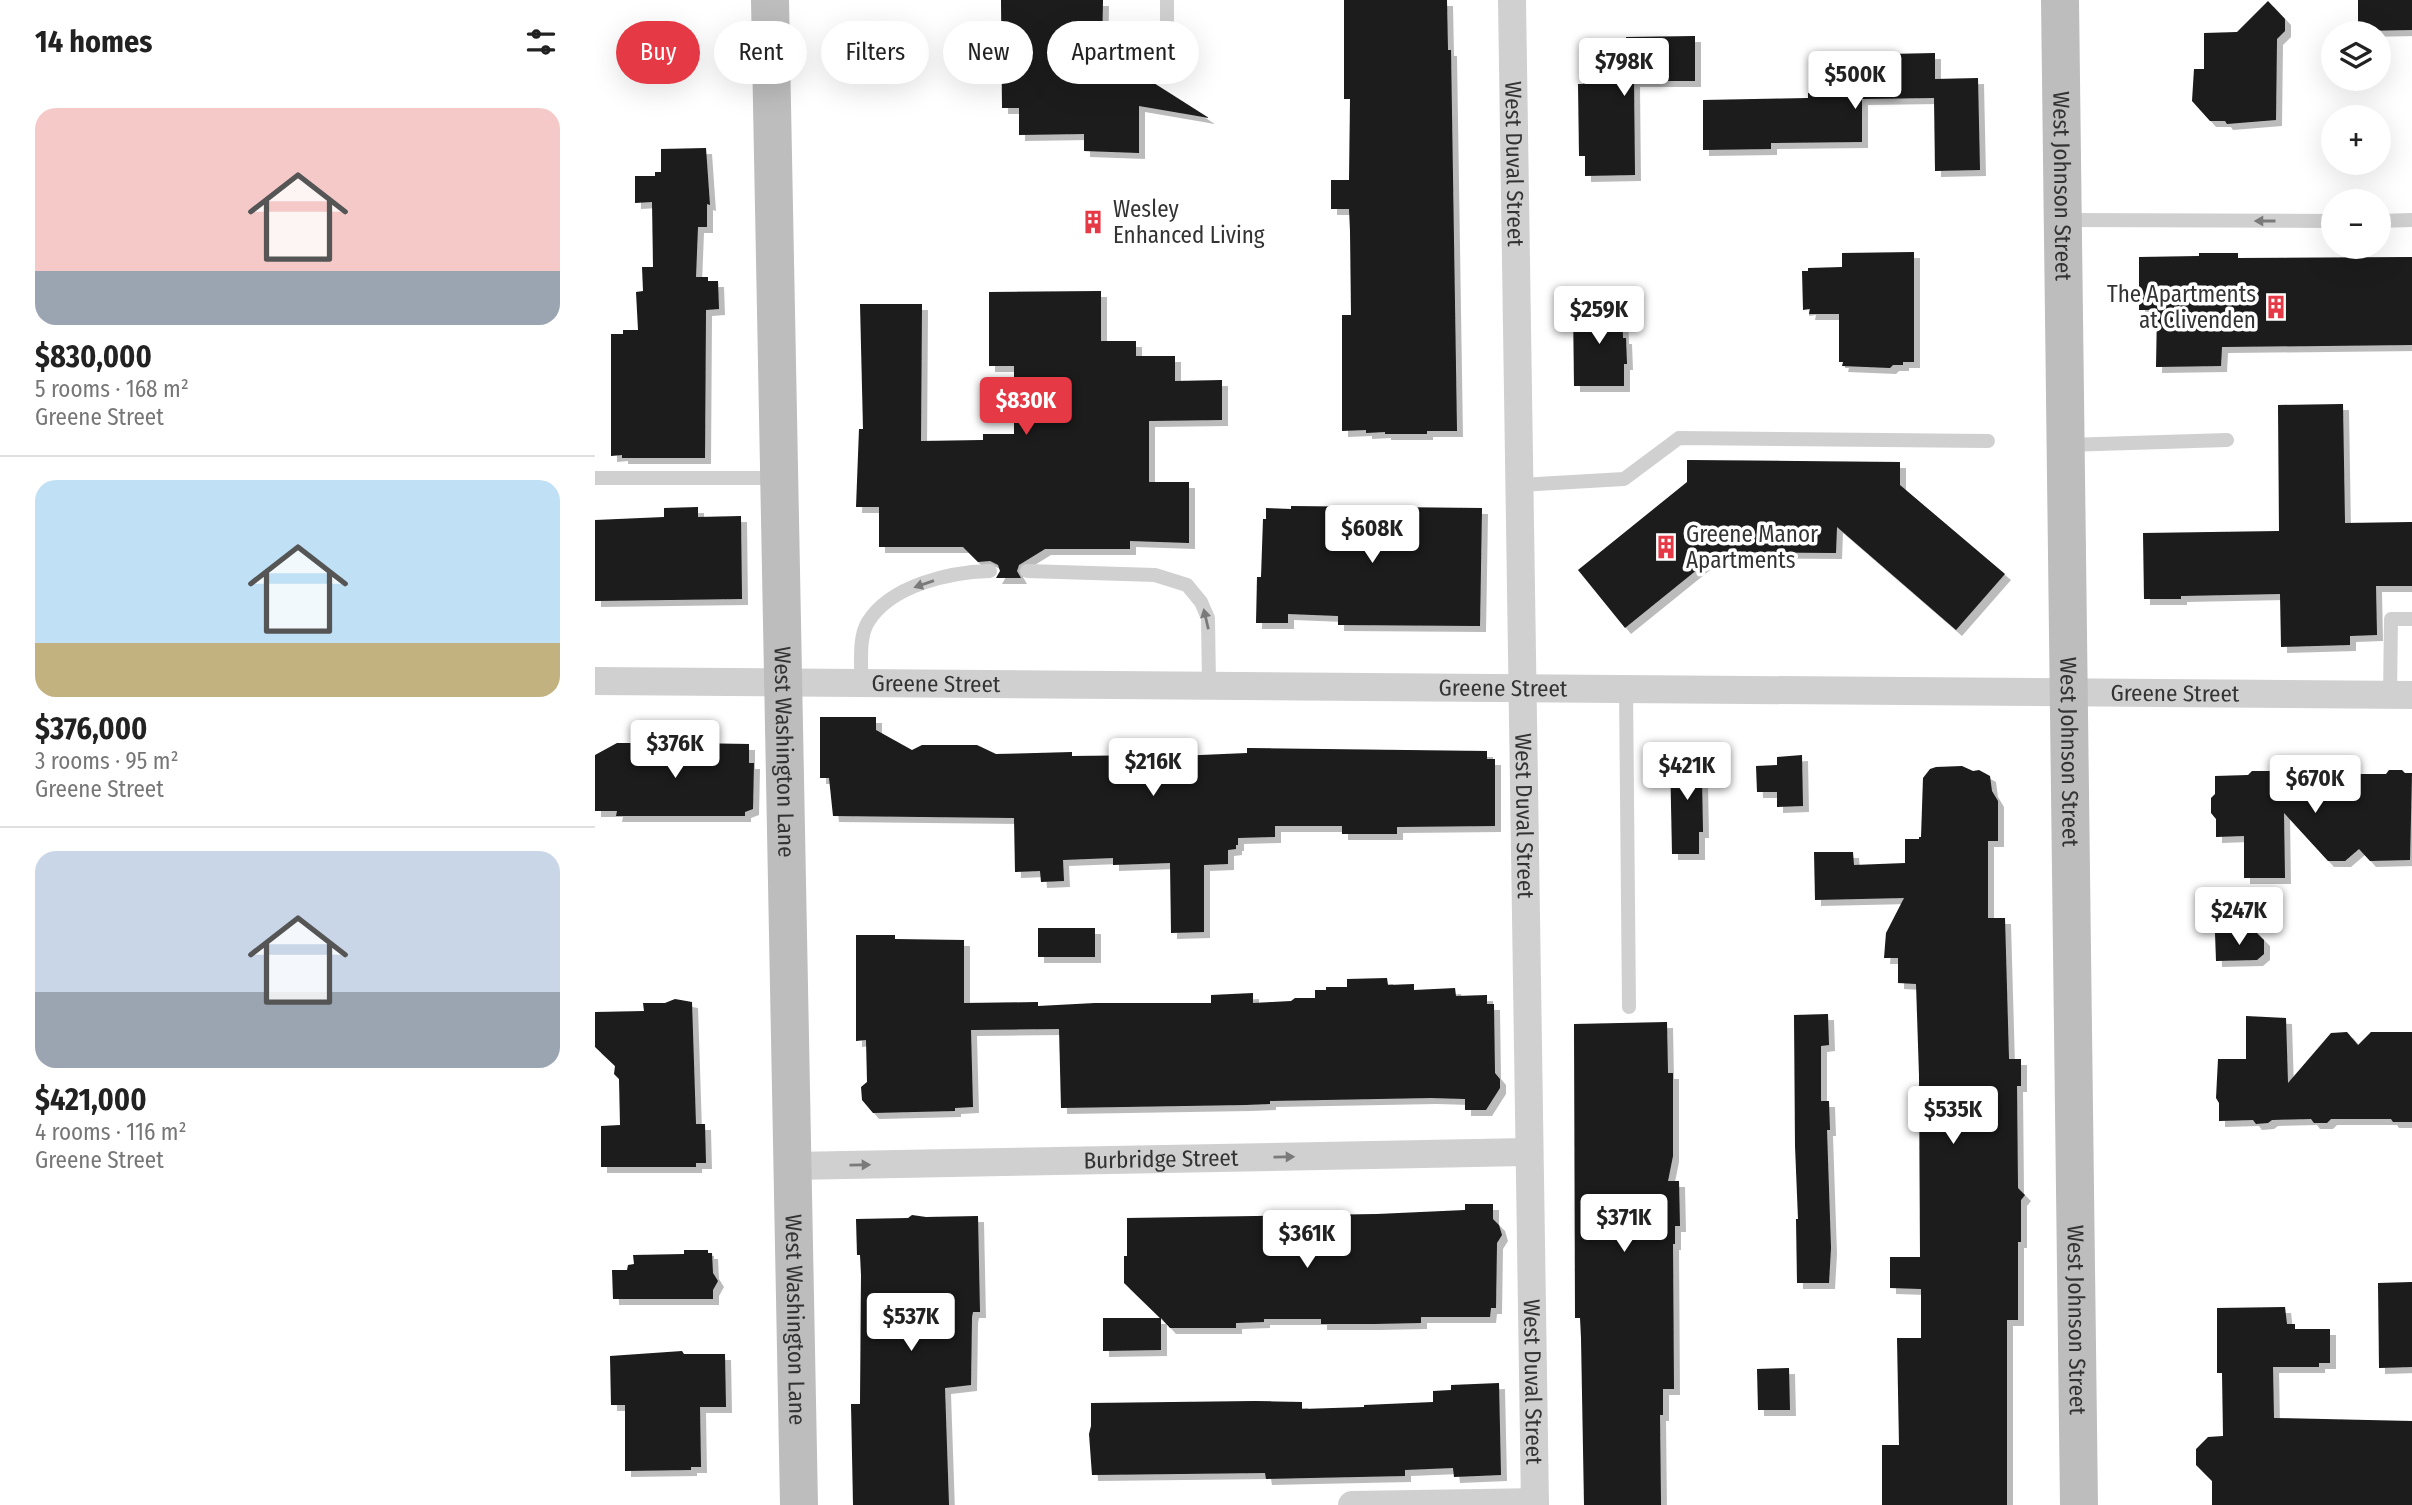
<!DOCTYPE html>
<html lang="en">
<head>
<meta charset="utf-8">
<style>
  :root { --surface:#fff; --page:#f2f2f2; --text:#222; --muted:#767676; --line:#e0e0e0; --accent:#e63946 }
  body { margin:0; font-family:"Fira Sans Condensed",sans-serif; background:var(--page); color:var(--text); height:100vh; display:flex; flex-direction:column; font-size:26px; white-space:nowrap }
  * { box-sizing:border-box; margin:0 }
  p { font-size:23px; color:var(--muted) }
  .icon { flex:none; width:38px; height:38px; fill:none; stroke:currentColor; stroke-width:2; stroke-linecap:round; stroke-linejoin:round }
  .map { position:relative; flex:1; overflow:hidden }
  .sheet { display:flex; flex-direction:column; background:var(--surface); width:595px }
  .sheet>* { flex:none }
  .banner { position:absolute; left:21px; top:21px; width:665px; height:63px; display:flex; gap:14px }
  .tools { position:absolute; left:1726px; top:21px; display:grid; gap:14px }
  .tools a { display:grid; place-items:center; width:70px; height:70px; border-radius:50%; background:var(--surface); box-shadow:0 7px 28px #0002; font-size:35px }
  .price { position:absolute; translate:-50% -60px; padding:0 16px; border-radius:7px; background:#fff; color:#222; font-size:23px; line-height:46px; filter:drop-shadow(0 2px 4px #0008) }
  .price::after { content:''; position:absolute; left:50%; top:42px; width:21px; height:16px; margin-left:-10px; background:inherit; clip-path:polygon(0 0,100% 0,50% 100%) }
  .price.on { background:var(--accent); color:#fff }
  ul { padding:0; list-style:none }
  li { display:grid; align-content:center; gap:14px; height:371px; padding:0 35px }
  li+li { border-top:2px solid var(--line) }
  li span { display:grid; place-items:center; height:217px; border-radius:21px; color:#555 }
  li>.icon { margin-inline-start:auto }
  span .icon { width:126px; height:126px; fill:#fffc; stroke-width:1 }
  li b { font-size:30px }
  h2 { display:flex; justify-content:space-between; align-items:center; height:84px; padding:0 35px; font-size:30px }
  .tag { padding:0 24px; border-radius:32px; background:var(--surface); box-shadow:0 7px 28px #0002; font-size:24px; line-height:63px }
  .tag.on { background:var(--accent); color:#fff }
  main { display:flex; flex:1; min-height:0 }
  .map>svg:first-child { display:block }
</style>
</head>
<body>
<main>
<section class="sheet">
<h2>14 homes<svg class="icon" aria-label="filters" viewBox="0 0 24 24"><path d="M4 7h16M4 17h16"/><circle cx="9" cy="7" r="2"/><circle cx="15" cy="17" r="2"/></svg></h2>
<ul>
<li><span style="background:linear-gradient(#f6c9c9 75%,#9aa5b1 0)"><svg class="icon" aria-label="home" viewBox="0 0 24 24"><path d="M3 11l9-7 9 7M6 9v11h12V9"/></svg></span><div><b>$830,000</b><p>5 rooms · 168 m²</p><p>Greene Street</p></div></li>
<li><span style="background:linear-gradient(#bfe0f5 75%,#c2b280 0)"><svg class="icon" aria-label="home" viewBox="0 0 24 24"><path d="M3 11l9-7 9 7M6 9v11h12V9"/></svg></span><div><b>$376,000</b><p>3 rooms · 95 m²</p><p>Greene Street</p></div></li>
<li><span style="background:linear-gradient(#c9d6e8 65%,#9aa5b1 0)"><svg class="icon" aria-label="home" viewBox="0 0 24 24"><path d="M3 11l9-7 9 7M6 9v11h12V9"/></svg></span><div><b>$421,000</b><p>4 rooms · 116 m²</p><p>Greene Street</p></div></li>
</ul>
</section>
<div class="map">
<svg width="1817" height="1505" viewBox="0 0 1817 1505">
  <defs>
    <filter id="shadow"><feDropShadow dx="6" dy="6" stdDeviation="0" flood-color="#0004"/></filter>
  </defs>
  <rect width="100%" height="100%" fill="#fff"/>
  <path fill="#1a1a1a" filter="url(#shadow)" d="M406,0H508L507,50L541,51L544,67L551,78L614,118L544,106V153L489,151V134L424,135V108H407Z
    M749,0H852L853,50H856L862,431H832V434H790V432L771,433V430L747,431V315H756L755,231L754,209H736V180H754L755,99H749Z
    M1763,0H1817V30L1763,31Z
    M1673,1L1690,19V31L1682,39L1681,120L1632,124L1630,121H1615L1597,101L1599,69H1609V33L1642,32Z
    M1100,36V81H1039L1040,175L990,176V156H984L983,84H988V55H1032L1031,37Z
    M1340,53V79L1383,78L1385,170L1340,171L1339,98L1267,99V142L1176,143V149L1108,150V100L1213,98V93L1248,92L1247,55Z
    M111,148L115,205L112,204V227H103L101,277H113V281H123L124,309L111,310L110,458H27V455L16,456V334H28V330H43L41,292L48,291L47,267H58L57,202L40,203V176H60V172H66V149Z
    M1319,252V362H1308V365H1298L1295,368L1247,366L1248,362H1244V314H1214L1215,309L1208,310L1207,271H1213V268L1247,267V253Z
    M1604,253H1643V258L1817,257V345L1627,347L1626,366L1561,367L1562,310H1544V257L1604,256Z
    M506,291V341H541V356H580V381L627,380V420L554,421V482H594V543L535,541V549H450L424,565L422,571L426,578H401L405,571L403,565L395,561L383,562L368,547H284V507H261L264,429H268L265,304H327L326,441L388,440V434H419V366H394V292Z
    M1027,304L1028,338H1031L1032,364H1029V386H979L978,305Z
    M1748,404L1750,523L1817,522V586H1781L1782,635L1755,636V645L1686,647L1685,594L1586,596V599H1549L1548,533L1684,531L1683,405Z
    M1092,460L1305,462V485L1410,574L1361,630L1242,527L1241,553L1124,552L1030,628L983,570L1092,482Z
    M696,506L887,508L885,626L743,625V616L693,614V623H661L662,577H666L668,519H671V508L696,509Z
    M103,507V517L146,516L147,599L0,601V520L69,517V508Z
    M225,717H281V730L317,750L327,745H382L401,754L477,752V756L559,755V757L652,753V748L892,751V759H900V826L802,827V834H747V826H680V837L643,838V845H641V849L633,850V864L609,865V932L576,933L575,863L518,865V858L468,860L469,881L446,882L445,871L420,872L419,818L238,816L234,778H225Z
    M22,743H76L88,749L95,743L154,744V763H159L158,809L150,812V816H21L22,811H0V755Z
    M1111,754L1112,779H1107L1108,832H1104V854H1077L1075,755Z
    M1207,755L1208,806L1182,807V792H1162L1161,766L1182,765V757Z
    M1367,766L1378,771L1384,770L1395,776L1397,791L1403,801V841H1393V918H1410L1414,1059H1426V1086H1422L1423,1188L1430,1195L1426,1200V1242H1423V1320H1412V1505H1287V1445H1304L1302,1338H1326V1289L1295,1288V1257H1325L1324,1075L1321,984L1303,983V958H1289L1291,933L1309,898L1220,900L1219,852H1258L1259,865L1310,863V839H1324V837H1326L1328,778L1335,769L1341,767Z
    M1794,770H1807L1810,773H1817L1815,860L1775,861L1764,849L1750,861H1733L1689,813L1690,878H1649V836L1621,837V819L1616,813V798L1620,794V776L1653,775L1657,771H1727L1731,774H1791Z
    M443,928H500V957H443Z
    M1620,933H1662L1669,940V954L1662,960L1621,961Z
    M261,935H300V939L369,940V1003L443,1002V1006L500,1003H616V995L658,993V1003L696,1001L700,998H720V990H731V987H752V979L792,978L793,985L819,984V990L860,988L861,996L892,995V1004H899L900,1073L905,1079V1088L891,1110H870V1099L836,1098L675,1101V1104L650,1105L466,1108L464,1029L376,1030L378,1107L360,1108V1111L278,1113L267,1100L266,1087L272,1082L271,1040L261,1041Z
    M80,999L97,1002L101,1124H110L111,1163H101V1167H6V1126L25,1125L24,1079L19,1074L20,1066L0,1047V1012L49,1011L48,1003H70Z
    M1233,1014L1234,1045L1226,1046V1101H1234L1235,1130H1232L1236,1248L1234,1283H1202L1201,1219H1203L1200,1146L1199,1015Z
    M1651,1016L1691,1018L1693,1083L1736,1033L1752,1032L1763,1045L1776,1032H1817V1122H1798L1796,1119H1736L1732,1123H1719L1716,1119L1677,1120L1673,1123L1661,1124L1658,1120L1624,1121V1103L1621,1098L1623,1059H1651Z
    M1072,1022L1073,1073H1078V1156L1073,1181H1084L1085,1226H1080V1244H1078L1079,1389H1068V1415H1065L1066,1505H989L986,1338L985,1318H980L979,1024Z
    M870,1204H898V1219L904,1225L907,1235L902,1243L901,1308H896L895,1317H826V1323L778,1324H726V1319H669V1322L641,1323V1328H575L566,1318V1350L508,1351V1318H565L529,1283V1256H532V1218L782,1214L870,1210Z
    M317,1215L331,1217L383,1216L385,1312H378L377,1317L376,1385L350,1388L354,1505H258L256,1404H265L266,1275L265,1255H262L261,1219L313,1218Z
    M89,1250H113V1253H117L118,1273L123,1281L118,1290V1299H18L17,1270H32L33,1265L39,1264L38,1255L89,1254Z
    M1817,1282V1367L1784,1368L1783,1283Z
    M1690,1307L1692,1324H1700V1329H1735V1363H1724V1367H1678L1679,1418L1817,1421V1505H1617V1481L1601,1465V1449L1613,1437L1628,1436L1627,1373H1622V1308Z
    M87,1351L89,1354H130L131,1407H105L106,1467H96V1470L30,1471V1405H16L15,1356Z
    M1194,1368L1195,1410H1163L1162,1369Z
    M904,1383L906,1475L859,1477L858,1468L810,1470V1476L715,1478L671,1479L670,1473L497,1475L494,1434L496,1426V1403L660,1401L707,1402V1409L769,1407V1405L838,1402V1391L856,1390V1385Z"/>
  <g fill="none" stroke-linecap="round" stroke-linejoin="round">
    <path stroke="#d0d0d0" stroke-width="14" d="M572,35V0
      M554 55a19 19 0 1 1 38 0a19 19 0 1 1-38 0Z
      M1470,220L1738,221
      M1783,221L1817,220
      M1471,445L1632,440
      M0,478H183
      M926,485L1029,479L1084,438L1393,441
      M432,571L560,575L592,585L606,602L613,618L614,686
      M266,682C267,664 263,638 273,622C296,585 355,572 395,571
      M1031,690L1034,1007
      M1795,695L1796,619H1817"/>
    <g stroke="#d0d0d0" stroke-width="28">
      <path id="s1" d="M917,0L940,1505"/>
      <path id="s2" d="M0,681L1817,695"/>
      <path id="s3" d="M197,1166L934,1152"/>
      <path d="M757,1505L940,1502"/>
    </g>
    <g stroke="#bdbdbd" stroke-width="38">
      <path id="s4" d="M175,0L204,1505"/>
      <path id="s5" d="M1465,0L1484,1505"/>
    </g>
  </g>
  <defs><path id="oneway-solid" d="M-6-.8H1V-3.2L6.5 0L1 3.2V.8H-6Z" transform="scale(1.75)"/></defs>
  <g fill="#7a7a7a">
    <use href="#oneway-solid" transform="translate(1670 221) rotate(180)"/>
    <use href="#oneway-solid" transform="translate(329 584) rotate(161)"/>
    <use href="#oneway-solid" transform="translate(611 619) rotate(-103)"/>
    <use href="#oneway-solid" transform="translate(689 1157) rotate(-1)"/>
    <use href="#oneway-solid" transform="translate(265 1165) rotate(-1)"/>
  </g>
  <defs>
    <g id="building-bare" transform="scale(1.89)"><path d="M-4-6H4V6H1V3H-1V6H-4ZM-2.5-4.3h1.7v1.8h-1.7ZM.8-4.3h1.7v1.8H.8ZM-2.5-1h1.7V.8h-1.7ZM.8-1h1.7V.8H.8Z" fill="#e63946" stroke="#fff" stroke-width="2.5" paint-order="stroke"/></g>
  </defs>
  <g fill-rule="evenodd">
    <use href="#building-bare" x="498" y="222"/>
    <use href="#building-bare" x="1681" y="307"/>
    <use href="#building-bare" x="1071" y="547"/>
  </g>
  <g text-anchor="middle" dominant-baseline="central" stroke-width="7" stroke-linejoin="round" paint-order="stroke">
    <g font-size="23" fill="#333" stroke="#fff">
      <text stroke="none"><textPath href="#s1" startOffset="164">West Duval Street</textPath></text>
      <text stroke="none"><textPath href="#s5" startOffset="186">West Johnson Street</textPath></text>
      <text stroke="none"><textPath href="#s2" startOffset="341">Greene Street</textPath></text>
      <text stroke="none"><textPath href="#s2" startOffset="908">Greene Street</textPath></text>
      <text stroke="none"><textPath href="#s2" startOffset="1580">Greene Street</textPath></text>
      <text stroke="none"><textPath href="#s4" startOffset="752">West Washington Lane</textPath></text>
      <text stroke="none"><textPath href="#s5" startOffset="752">West Johnson Street</textPath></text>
      <text stroke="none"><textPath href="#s1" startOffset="816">West Duval Street</textPath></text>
      <text stroke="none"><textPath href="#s3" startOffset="369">Burbridge Street</textPath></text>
      <text stroke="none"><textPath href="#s4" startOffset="1320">West Washington Lane</textPath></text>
      <text stroke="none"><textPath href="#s5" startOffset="1320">West Johnson Street</textPath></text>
      <text stroke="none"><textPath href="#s1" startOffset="1382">West Duval Street</textPath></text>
    </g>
    <g font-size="23" fill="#333" stroke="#fff" text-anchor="start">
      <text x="518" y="209">Wesley<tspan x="518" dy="26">Enhanced Living</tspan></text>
      <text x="1661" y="294" text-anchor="end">The Apartments<tspan x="1661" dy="26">at Clivenden</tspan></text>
      <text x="1091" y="534">Greene Manor<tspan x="1091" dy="26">Apartments</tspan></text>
    </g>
  </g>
</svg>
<div class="tools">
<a><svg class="icon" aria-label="layers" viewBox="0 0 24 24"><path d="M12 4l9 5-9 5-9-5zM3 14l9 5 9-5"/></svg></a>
<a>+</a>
<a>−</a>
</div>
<b class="price" style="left:1029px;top:98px">$798K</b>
<b class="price" style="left:1260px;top:111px">$500K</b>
<b class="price" style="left:1004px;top:346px">$259K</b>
<b class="price on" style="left:431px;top:437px">$830K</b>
<b class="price" style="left:777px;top:565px">$608K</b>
<b class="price" style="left:80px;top:780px">$376K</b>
<b class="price" style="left:558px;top:798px">$216K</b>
<b class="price" style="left:1092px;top:802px">$421K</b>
<b class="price" style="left:1720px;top:815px">$670K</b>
<b class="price" style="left:1644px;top:947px">$247K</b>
<b class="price" style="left:1358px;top:1146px">$535K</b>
<b class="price" style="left:1029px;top:1254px">$371K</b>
<b class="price" style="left:712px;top:1270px">$361K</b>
<b class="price" style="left:316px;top:1353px">$537K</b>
<div class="banner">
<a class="tag on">Buy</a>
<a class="tag">Rent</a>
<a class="tag">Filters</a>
<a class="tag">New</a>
<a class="tag">Apartment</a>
</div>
</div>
</main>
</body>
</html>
